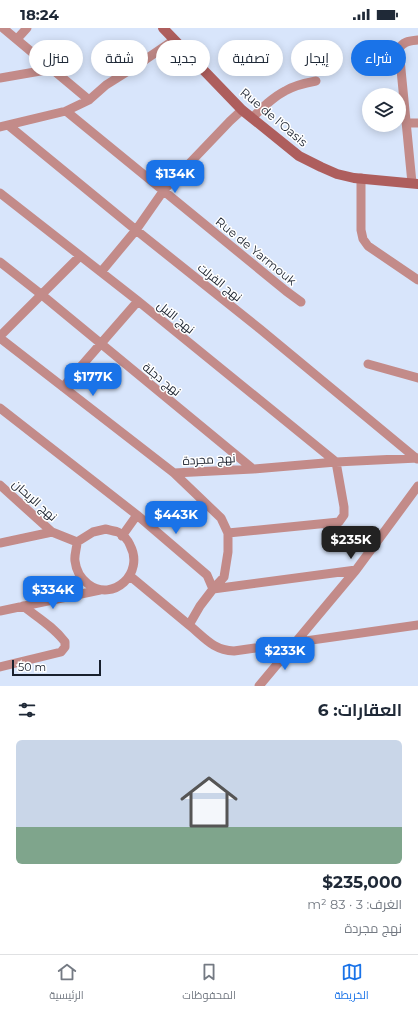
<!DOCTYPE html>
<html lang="ar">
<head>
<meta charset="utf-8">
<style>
  :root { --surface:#fff; --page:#f6f6f7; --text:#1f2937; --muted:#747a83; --line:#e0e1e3; --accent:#1a73e8 }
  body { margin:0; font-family:Montserrat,Cairo,sans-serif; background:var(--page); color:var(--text); direction:rtl; height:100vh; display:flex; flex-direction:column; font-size:15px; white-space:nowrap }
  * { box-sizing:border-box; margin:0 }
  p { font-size:13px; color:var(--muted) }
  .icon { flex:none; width:22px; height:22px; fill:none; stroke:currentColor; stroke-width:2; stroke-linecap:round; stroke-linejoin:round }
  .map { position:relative; height:658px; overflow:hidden; direction:ltr }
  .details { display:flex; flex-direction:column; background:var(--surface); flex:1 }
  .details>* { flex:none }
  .top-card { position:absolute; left:12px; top:12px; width:394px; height:36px; direction:rtl; display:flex; gap:8px }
  .fabs { position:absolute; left:362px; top:60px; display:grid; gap:8px }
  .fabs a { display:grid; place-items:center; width:44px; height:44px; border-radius:50%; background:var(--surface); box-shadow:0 2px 10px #0003; font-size:20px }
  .scale { position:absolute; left:12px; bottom:10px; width:89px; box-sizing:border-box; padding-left:4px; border:2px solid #19202d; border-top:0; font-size:11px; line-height:14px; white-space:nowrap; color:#19202d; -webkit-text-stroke:3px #fff; paint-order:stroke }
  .price { position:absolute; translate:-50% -34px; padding:0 9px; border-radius:8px; background:var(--accent); color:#fff; font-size:13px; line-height:26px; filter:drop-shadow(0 1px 2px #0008) }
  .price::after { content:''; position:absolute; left:50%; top:24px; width:12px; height:9px; margin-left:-6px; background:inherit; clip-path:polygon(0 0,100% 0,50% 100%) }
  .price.current { background:#222; color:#fff }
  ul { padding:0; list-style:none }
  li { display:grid; align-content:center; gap:8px; height:212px; padding:0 16px }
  li span { display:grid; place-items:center; height:124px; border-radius:6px; color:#555 }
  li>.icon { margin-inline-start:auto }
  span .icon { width:72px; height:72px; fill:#fffc; stroke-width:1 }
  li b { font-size:17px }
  h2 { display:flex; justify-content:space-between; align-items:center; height:48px; padding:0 16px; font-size:17px }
  .tag { padding:0 14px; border-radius:18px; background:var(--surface); box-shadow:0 2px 10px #0003; font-size:14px; line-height:36px }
  .tag.current { background:var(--accent); color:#fff }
  .status { display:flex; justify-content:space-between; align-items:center; height:28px; padding:0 20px; background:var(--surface); direction:ltr }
  .status svg { height:11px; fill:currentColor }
  .tab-bar { display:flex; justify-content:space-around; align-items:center; height:56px; border-top:1px solid var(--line); background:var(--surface); font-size:11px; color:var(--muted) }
  .tab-bar a { display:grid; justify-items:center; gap:2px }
  .tab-bar .current { color:var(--accent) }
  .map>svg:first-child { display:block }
</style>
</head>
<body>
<div class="status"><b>18:24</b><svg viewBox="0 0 49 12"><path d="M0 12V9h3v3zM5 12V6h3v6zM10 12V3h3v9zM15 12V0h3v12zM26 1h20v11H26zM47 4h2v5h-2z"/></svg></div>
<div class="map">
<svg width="418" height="658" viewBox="0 0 418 658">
  <rect width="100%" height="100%" fill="#d8e5fb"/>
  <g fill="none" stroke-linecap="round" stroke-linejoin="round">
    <path stroke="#c38b89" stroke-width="9" d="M3,0L89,72
      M17,11L27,0
      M0,50L52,41
      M66,83L286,263L301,274
      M252,90C262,80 273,69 285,63C295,57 305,55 316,53
      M406,95H418
      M8,97L136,202L260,301L417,431
      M0,99L66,83L89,72L106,57L133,40L174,12
      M361,150V202L363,211L368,218L418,252
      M412,155L399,21C403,13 410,13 418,12
      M0,165L138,273L336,434L344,479V487L339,494L228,505
      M0,234L42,267L253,441
      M101,244L136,202L164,162L230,93L242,82
      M0,308L80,228
      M0,310L174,445L221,490L228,505V524L224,549L213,561L356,542
      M368,336L418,350
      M63,359L138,273
      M0,380L137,487L207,547L213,561L200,578L189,597L130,548
      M174,445L253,441L336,434L418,430
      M0,457L52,504L77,514
      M106,501C109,502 114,503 118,504C123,507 128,512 130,517C145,545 113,575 88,556C80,550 76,542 75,533C74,527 77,520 77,514L93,504Z
      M122,508L137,487
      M0,515L52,504
      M0,583L100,562
      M189,597C205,610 213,622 234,623L418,597
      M0,639L61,624L65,619V614C54,599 37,589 23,578
      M259,658L356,542L418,458"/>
    <path stroke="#ae5e5d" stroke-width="10" d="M163,0L242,82L299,128L321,139L337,146L354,150L418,156"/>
  </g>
  <g text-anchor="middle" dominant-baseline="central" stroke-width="3" stroke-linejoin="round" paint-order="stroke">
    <g font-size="12" fill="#19202d" stroke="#fff">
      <text transform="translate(274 89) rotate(40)">Rue de l'Oasis</text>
      <text transform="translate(256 223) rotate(39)">Rue de Yarmouk</text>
      <text transform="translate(220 254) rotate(39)">نهج الفرلت</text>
      <text transform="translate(176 289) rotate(39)">نهج النيل</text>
      <text transform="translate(162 351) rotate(39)">نهج دجلة</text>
      <text transform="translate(209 431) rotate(-3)">نهج مجردة</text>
      <text transform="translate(35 472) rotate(42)">نهج الريحان</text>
    </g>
  </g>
</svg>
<div class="fabs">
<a><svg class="icon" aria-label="layers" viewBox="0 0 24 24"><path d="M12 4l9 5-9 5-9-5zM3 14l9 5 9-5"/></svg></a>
</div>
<div class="scale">50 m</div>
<b class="price" style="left:175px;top:166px">$134K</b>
<b class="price" style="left:93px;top:369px">$177K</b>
<b class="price" style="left:176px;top:507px">$443K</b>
<b class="price current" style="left:351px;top:532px">$235K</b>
<b class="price" style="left:53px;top:582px">$334K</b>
<b class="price" style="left:285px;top:643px">$233K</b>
<div class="top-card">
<a class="tag current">شراء</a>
<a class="tag">إيجار</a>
<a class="tag">تصفية</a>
<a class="tag">جديد</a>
<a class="tag">شقة</a>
<a class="tag">منزل</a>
</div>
</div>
<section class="details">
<h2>العقارات: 6<svg class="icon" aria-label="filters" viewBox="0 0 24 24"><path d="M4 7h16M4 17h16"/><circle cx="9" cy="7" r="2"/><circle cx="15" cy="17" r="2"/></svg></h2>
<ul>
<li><span style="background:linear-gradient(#c9d6e8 70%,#7fa58c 0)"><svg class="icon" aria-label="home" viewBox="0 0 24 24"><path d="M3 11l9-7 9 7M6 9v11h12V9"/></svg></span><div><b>$235,000</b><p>الغرف: 3 · 83 m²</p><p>نهج مجردة</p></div></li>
</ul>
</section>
<nav class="tab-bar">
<a class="current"><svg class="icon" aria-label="map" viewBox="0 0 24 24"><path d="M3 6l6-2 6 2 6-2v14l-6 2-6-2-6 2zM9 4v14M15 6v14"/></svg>الخريطة</a>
<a><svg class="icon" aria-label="saved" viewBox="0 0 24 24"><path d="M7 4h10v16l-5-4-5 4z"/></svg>المحفوظات</a>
<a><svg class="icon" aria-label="home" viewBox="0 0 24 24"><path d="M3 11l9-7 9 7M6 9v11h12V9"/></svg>الرئيسية</a>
</nav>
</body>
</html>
